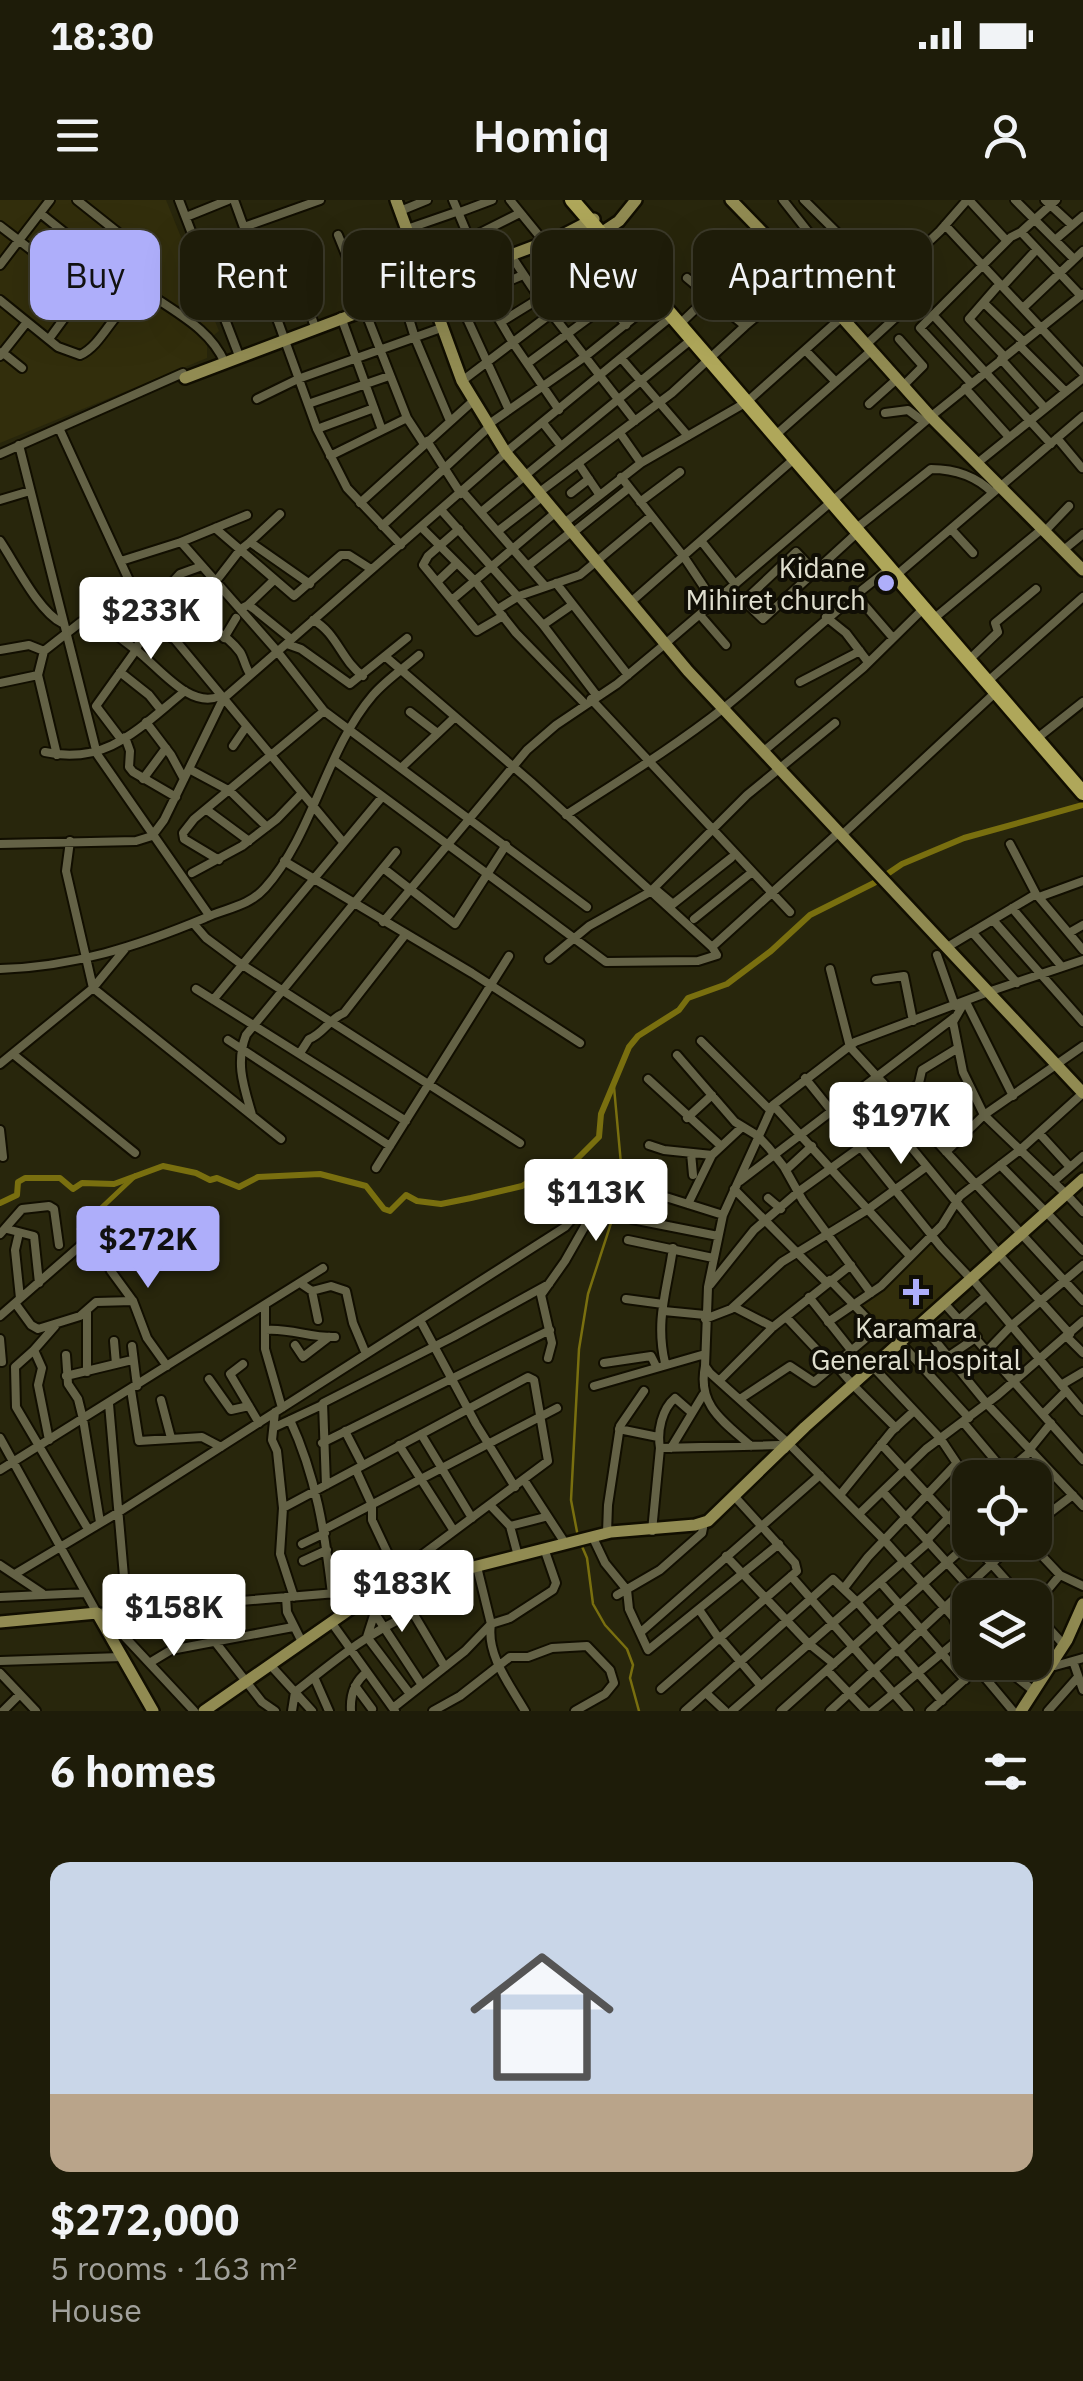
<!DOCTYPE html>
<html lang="en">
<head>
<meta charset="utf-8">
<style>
  :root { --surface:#1e1c09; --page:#262512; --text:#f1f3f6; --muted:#a1a19c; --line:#3c3a2a; --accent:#aeaefa }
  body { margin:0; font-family:"IBM Plex Sans",sans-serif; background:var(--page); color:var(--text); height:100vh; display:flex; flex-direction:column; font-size:38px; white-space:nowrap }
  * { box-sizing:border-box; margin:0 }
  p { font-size:32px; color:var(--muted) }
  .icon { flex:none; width:55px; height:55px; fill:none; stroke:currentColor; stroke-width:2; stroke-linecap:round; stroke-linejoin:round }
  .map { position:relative; height:1511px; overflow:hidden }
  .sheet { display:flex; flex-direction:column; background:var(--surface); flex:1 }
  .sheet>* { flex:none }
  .hud { position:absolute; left:30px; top:30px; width:1025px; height:90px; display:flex; gap:20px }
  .fabs { position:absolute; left:952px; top:1260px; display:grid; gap:20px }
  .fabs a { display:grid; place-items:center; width:100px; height:100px; border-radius:20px; background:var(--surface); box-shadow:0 10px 40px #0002,0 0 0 2px var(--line); font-size:50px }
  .price { position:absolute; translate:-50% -85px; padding:0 22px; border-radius:10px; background:#fff; color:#222; font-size:32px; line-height:65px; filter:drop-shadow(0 2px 5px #0008) }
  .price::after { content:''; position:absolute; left:50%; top:60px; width:30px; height:22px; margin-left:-15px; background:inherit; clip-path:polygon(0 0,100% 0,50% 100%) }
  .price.current { background:var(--accent); color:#111 }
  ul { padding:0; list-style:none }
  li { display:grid; align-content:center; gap:20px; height:530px; padding:0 50px }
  li span { display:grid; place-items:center; height:310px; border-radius:20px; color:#555 }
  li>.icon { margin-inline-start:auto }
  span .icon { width:180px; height:180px; fill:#fffc; stroke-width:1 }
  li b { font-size:42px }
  h2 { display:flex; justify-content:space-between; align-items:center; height:120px; padding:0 50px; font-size:42px }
  .chip { padding:0 35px; border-radius:20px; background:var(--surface); box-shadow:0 10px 40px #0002,0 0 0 2px var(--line); font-size:35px; line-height:90px }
  .chip.current { background:var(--accent); color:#111 }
  .status { display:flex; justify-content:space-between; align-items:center; height:70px; padding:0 50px; background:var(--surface); direction:ltr }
  .status svg { height:28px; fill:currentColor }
  header { display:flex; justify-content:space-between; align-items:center; height:130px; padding:0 50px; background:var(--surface); font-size:45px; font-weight:600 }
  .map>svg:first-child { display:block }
</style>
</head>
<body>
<div class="status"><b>18:30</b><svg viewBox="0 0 49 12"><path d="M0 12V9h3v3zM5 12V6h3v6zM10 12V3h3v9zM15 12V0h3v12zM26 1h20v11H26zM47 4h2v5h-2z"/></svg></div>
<header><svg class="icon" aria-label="menu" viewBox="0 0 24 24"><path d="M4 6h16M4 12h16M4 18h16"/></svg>Homiq<svg class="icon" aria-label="person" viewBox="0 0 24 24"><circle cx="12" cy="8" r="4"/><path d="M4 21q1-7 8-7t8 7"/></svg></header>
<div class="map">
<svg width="1083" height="1511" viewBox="0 0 1083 1511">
  <rect width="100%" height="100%" fill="#28260c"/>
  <path fill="#322e0c" d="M0,0H166L219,131L207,141V158L0,243Z
    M931,1040L967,1079L900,1140L877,1128L860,1106Z"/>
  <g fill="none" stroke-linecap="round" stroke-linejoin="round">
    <path stroke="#796f0f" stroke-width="2.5" d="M578,1337L571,1300L579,1149L588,1094L623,986L614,887
      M581,1344L587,1358L593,1404L605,1425L627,1449L633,1465L630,1478L639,1511"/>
    <path stroke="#796f0f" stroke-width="5" d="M79,1029L135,976"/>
    <path stroke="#796f0f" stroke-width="6" d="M0,1003L17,995L18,982L25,978H60L73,989L82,983L114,984L163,966L196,973L210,980L217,978L239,987L258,977L320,974L366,986L384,1009L390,1011L406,995L417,1001L441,1004L471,998L522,986L543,973L575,961L599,937L601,914L629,847L638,836L679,810L688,798L727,784L771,751L810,715L874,683L902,664L964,638L1083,605"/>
    <g stroke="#110e00" stroke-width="12">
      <path id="minor" d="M77,0L121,35L126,47L141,62L147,74L146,95
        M179,0L238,153
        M234,0L317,229L347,288L401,345
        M453,0L479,62
        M510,0L541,38
        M783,0L828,57
        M804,0L906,101V108L869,142
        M969,0L1007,41
        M1015,0L1074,59
        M1045,0L1072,25
        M400,11L427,0
        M460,12L492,0
        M40,13L105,65
        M186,17L228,0
        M945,25L1083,173
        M0,26L85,91
        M244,27L320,0
        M407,29L459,11
        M1021,32L1081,96
        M338,35L351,67L391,85L394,95
        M559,37L626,125
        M1055,40L1083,16
        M510,54L538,96L635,221
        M289,56L314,124
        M417,58L470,38L520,13
        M0,65L50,0
        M470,70L513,143L559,210
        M100,74L101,90L125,106
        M687,78L745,126
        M1003,86L1037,49
        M996,88L969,119L1004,156
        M402,96L415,138L450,221
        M538,96L581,67
        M0,100L58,147L80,155C108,143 120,88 154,97C182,116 211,131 225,163
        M459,101L509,210
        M832,101L870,65
        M984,103L1023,141
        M1024,107L1083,51
        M365,111L407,218L424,244
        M438,111L523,75
        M933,115L1051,244
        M341,117L382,230
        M848,118L940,31L967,0
        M683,121L709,96
        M501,122L540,98
        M49,139L123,38
        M899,139L923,166L906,183
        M1019,145L1066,192
        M806,151L836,182
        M2,152L22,168
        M0,156L27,122
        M621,158L688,236
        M1001,159L1045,208
        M528,163L609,103
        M462,181L623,59
        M971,183L920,128L1011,37L1021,32L1056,0
        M965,188L1009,237
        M257,199L298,179L441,128
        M749,200L842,117
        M308,204L389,176
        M869,204L897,179
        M885,213L908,210L924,222
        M543,223L561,246
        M489,224L586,156L657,99
        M59,228L133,389L343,642
        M317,229L374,208
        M620,233L641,263
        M778,233L872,150
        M1057,238L1082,268
        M427,241L461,294
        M19,245L97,554L209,715
        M0,254L183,173
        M330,256L407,218
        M980,261L1083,178
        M578,263L599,294
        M527,274L692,139
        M621,277L684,357L714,402
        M541,291L672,193L745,126L847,41
        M463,292L545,386
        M571,293L589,279
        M0,300L30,291
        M640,302L680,272
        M360,303L472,202
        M442,311L543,425L597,496
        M481,312L525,276
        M567,321L641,263L745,203
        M382,326L488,228
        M859,326L931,269C954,269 976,276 993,293
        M215,328L294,396L341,355H349L371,369
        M422,328L475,381L516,433L585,504
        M459,329L428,356L423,365L477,431L503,416
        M951,329L973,353
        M1047,329L1069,306
        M498,331L542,297
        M575,331L629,288
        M0,341C15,363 38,411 62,423
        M181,342L277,451L324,511L587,707
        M250,342L280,314
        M702,342L735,384
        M1066,348L1083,334
        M121,361L181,342L247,315
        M528,366L571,332
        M814,371L796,352L744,401L763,419L858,332
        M899,373L1083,216
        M438,381L457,363
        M556,383L628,475
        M855,394L893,438
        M453,399L555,313
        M632,401L794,259
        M248,405L274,380
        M148,409L180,374L202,366
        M240,409L248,405L254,409L291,439
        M498,409L519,396L580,375L651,316
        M151,414L136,450C159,467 190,510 220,496
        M700,415L726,445
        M937,416L1042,329
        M93,417L136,450L96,506L121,539
        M826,417L846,433L868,462
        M313,420C337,433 341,460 363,476
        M184,424C204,420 228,436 240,452C244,458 245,467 250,474
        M543,425L572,405
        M172,438L240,350L250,342L310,384
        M224,438L236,418
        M287,444L301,449L350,484L407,438
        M0,450L29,445L44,451L81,422L117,408L142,403
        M44,451L38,475L57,555
        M386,457L531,582L712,747
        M972,457L998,432L995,423L1036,389
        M120,472L149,495L161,510
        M800,482L860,451
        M987,482L1083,397
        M0,483L38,475
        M591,499L790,712
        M410,512L436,532
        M146,522L171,555L184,579
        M1040,536L1083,502
        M125,537L130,551L129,567L133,572L176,597
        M233,546L246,527
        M765,550L863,468L924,408
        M45,552C107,566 140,527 185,491
        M335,561L606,762L698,761L717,755L712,747L838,633
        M401,568L455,517
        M189,569L230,591L267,627
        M143,579L166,548
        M207,610L249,641
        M566,615C620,580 674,547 725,507C781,462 831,412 889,369
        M842,635L996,492
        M70,641L66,671L93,788L281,939
        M0,644L136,641L152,636L164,620L223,499L512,247L672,116
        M1010,644L1036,694L1083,750
        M219,660L184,639L183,633L194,619L324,511
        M284,661L472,773L580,843
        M383,668L455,724L506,645
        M192,673L242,646L277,619L302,593
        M654,688L673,704L731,658
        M1039,697L1083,681
        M1012,708L1062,767
        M694,719L751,673
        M993,720L1083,822
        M383,722L527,550L556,525L617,484L665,444L934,214L1083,94
        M193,723L206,738L241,764L520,943
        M972,732L1017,783
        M1069,733L1083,725
        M949,746L1036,694
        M937,755L955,806
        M549,759L589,726L650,692L747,595L835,523
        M0,769C73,767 138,746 205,718C226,708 248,707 265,688C314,633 325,551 373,495C386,480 404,468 419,455
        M830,769L850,847L1083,1101
        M876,780L904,776L913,821
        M196,789L406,921
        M213,800L382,597
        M966,802L1013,896
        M964,803L953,822L963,872L984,915L1066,994
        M228,840L390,946
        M701,841L770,910
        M300,853L309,839C323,834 329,819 344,813L405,735
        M13,854L135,953
        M677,855L735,922L758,936L769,948L784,967L803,1001L871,1093
        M0,864L93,788L125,749
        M805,878L941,1047L971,1079
        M648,879L720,945
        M949,902L968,885
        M901,904L919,883L922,870L958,848
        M773,905L910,1056
        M252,915C244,887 235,864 246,835L396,652
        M687,918L712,895
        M892,924L999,1054
        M0,930L3,957
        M1039,933L1070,967
        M649,945L664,950L712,955
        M946,952L984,915L1083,846
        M691,953L693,975
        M1000,965L1046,1012
        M376,968L509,756
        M786,970L812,946
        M740,981L955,817
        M1053,982L1083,956
        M734,989L827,1083
        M636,992L669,998L723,1015
        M1069,997L1083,1012
        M768,998L781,1009
        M688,1004L712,955L742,927
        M1049,1015L1083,1051
        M632,1019L718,1036
        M7,1029L34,1036L39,1083
        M19,1033L15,1050L20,1098
        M0,1034L22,1009L49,1006L54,1009L59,1045
        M95,1035L111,1071L133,1101L147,1138L167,1166
        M628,1040L713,1058
        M1001,1057L1070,1134
        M830,1080L877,1129L882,1128L894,1136L969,1218
        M974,1081L1083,1211
        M300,1083L312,1091L331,1086L346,1091L353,1123L366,1154
        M710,1085L754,1030L798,992L909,912
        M312,1091L318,1120
        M809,1097L851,1150
        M626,1099L663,1104
        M15,1103L31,1125L38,1129L80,1116L96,1102L133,1101
        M944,1103L1083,1260
        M265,1105V1149L282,1208
        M734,1107L773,1127
        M664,1111L705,1115
        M0,1116L110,1020
        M786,1117L832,1166
        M705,1119L731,1109L782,1062L867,1010L926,967
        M420,1120L476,1224L515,1287
        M828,1122L881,1086L942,1025L960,996L1020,950L1083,893
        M924,1127L987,1204L1083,1306
        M266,1130C290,1128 311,1138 335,1137
        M1067,1137L1083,1153
        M0,1139L2,1162
        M936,1140L986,1096
        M114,1141L116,1164
        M295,1145L303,1157L329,1137
        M132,1146L137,1186
        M34,1150L15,1167L16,1207L88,1329
        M988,1150L1011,1126L1083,1065
        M66,1155L68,1184L78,1199L83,1219L100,1322
        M949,1156L977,1137
        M548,1158L552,1143L541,1095L565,1061L585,1026L592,981
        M604,1163L651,1156L656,1166
        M665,1163C655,1120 667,1091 673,1048
        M243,1164L230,1174L259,1223
        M835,1164L853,1185
        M705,1166C697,1206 724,1222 751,1246
        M876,1170L940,1238L970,1283
        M87,1172V1112
        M66,1176L132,1160
        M209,1179L231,1210L249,1206
        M719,1181L773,1127L851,1065
        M1061,1185L1083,1172
        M594,1186L705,1154
        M856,1188L896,1228
        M131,1190L139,1241L202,1237L221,1247
        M740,1199L790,1166L814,1182L877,1129
        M161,1200L171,1238
        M109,1204L127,1411
        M275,1212L272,1240L277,1251L283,1308L528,1177L534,1180L548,1261L375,1390
        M1043,1214L1066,1191
        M290,1220C316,1276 325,1333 332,1394
        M963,1222L1005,1272
        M275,1227L322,1205
        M619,1229L658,1237
        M345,1231L362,1264
        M421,1234L472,1318
        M0,1238L97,1413L360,1391L422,1485
        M49,1240L38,1185L42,1168L34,1150L55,1126
        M322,1243L550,1130
        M881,1244L970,1341
        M399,1245L454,1331
        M660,1248L779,1245L785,1249
        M671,1248L703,1195
        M1030,1249L1051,1223
        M0,1270L323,1068
        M356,1270L372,1305V1320L397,1373
        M999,1278L1031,1251
        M524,1280L565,1343
        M326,1285L323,1203L453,1137L549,1084
        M883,1292L979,1398
        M840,1295L892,1231L914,1211
        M490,1305L510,1326L545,1317
        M283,1308L280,1354L294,1397
        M860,1313L926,1249L998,1195L1083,1121
        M1035,1324L1073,1295
        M510,1326L518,1356
        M325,1329L557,1208
        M652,1331L660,1248C657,1231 662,1209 675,1198L691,1212
        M607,1333L608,1305L620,1226L644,1191
        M927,1340L970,1295
        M595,1342L605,1363L627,1390L629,1409L648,1450L779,1344
        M972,1342L1022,1398
        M1029,1342L1060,1375L1083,1386
        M302,1344L325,1333
        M726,1356L808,1443L834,1464
        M303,1361L327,1350
        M905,1363L929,1342
        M0,1365L42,1393
        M478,1371L491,1424C486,1455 510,1485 525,1511
        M15,1374L119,1312L565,1027L583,1006L598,1008
        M791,1376L909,1511
        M880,1382L965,1480
        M397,1386L445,1467
        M844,1388L868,1357L956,1264
        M617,1395L660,1370L702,1333L703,1328
        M0,1397L86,1393
        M286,1397L287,1412L302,1442
        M1035,1405L1060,1375
        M700,1411L720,1440
        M375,1412L367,1437L410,1494
        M1035,1413L1064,1445
        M334,1426L395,1511
        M641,1432L820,1275
        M124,1436L194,1511
        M721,1439L761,1486
        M216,1443L262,1502L275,1511
        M897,1452L1015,1342
        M970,1457L953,1417L885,1341L788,1243L710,1173L705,1166L708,1087L723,1015L773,905L855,842L991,791L1083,760
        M0,1461L121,1457
        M1073,1461L1083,1490
        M151,1462L171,1450L293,1427
        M972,1462L1013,1511
        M997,1462L1034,1491
        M1033,1462L1044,1475
        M1055,1466L1083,1458
        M273,1468L312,1511
        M827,1470L866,1511
        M0,1473L36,1511
        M314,1477L329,1511
        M355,1486L372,1509
        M661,1489L797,1371L795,1363L735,1297
        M706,1493L725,1511
        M393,1508L465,1451L491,1424L510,1418L553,1390L556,1383L546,1354
        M3,1511L20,1494
        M292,1511L295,1492C332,1463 367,1433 411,1414
        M351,1511C350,1495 354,1482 367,1472
        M433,1511L460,1496L510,1457H528L552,1448L587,1446L610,1470L614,1483L605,1494L575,1511
        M685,1511L833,1379L857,1402L942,1501
        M732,1511L904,1361
        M781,1511L970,1342
        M830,1511L896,1450
        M872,1511L970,1430
        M930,1511L984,1462
        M1048,1511L1078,1477"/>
    </g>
    <g stroke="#110e00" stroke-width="16">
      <path id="major" d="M396,0L462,181L506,253L688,471L1083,893
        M731,0L805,76L931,217L1083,370
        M601,33L619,21L636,0
        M185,178L559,37L594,19
        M0,1422L97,1413L153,1511
        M204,1511L359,1403L387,1389L611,1332L695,1325L708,1321L805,1227L1083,979
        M1021,1511L1067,1440L1083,1404"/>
    </g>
    <g stroke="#110e00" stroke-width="19">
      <path id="highway" d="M572,0L1083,593"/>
    </g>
    <use href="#minor" stroke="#646246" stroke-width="8"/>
    <use href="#major" stroke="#918b52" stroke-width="11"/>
    <use href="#highway" stroke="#afa75a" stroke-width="14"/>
  </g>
  <g fill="#aeaefa" stroke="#100e05" stroke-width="4">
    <circle cx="886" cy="383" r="10"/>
    <path d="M911 1077h10v10h10v10h-10v10h-10v-10h-10v-10h10z"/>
  </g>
  <g text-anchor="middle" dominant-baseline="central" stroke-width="8" stroke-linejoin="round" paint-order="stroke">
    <g font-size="28" fill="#e0dfcf" stroke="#100e05" text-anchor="end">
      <text x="866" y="367">Kidane<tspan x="866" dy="32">Mihiret church</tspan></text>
      <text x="916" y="1127" text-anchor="middle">Karamara<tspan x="916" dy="32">General Hospital</tspan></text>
    </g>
  </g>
</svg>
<div class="fabs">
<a><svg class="icon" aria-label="locate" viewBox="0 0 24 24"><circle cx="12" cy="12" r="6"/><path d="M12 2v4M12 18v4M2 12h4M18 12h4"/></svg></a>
<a><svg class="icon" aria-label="layers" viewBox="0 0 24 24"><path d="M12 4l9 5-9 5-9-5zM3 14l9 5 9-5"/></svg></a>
</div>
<b class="price" style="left:151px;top:462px">$233K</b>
<b class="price" style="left:901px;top:967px">$197K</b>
<b class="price" style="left:596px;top:1044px">$113K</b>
<b class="price current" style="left:148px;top:1091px">$272K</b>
<b class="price" style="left:402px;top:1435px">$183K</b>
<b class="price" style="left:174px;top:1459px">$158K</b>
<div class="hud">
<a class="chip current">Buy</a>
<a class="chip">Rent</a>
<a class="chip">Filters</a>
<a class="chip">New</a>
<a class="chip">Apartment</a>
</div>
</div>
<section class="sheet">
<h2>6 homes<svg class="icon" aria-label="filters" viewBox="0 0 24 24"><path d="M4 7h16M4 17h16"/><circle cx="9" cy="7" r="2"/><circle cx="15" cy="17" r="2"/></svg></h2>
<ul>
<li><span style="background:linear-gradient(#c9d6e8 75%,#b9a48a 0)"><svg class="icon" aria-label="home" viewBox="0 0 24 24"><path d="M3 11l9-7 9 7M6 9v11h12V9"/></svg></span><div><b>$272,000</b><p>5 rooms · 163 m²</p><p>House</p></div></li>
</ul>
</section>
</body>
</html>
